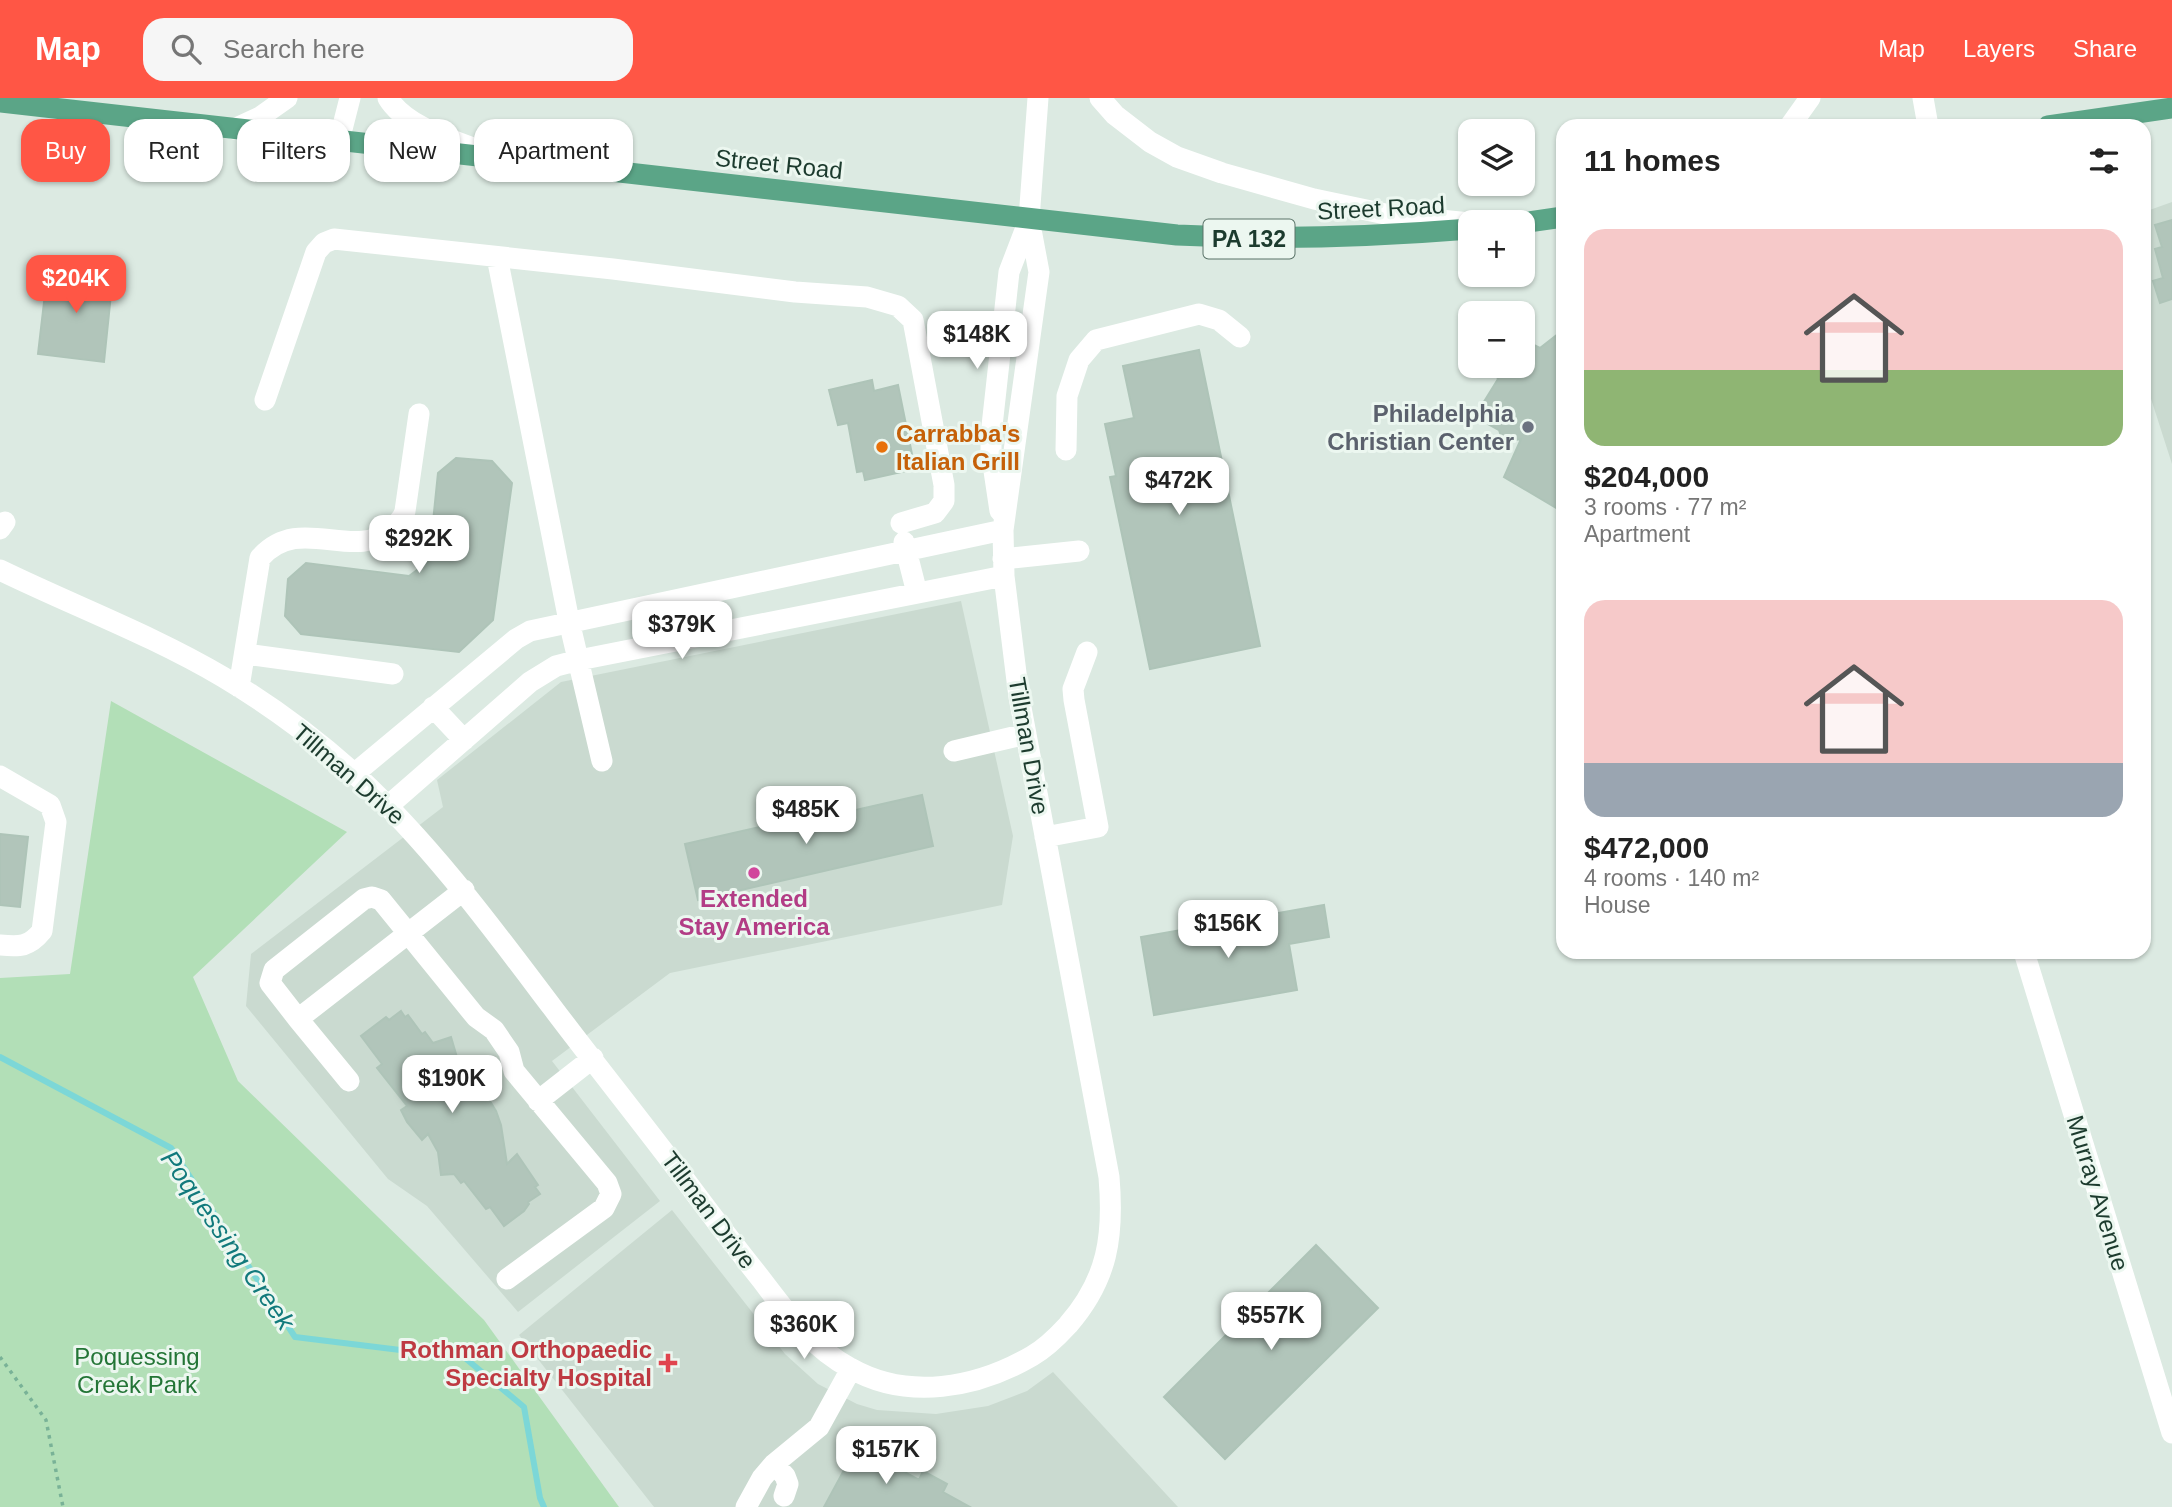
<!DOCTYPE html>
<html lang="en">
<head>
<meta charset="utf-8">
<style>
  :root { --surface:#fff; --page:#f6f6f6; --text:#222; --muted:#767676; --accent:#ff5645 }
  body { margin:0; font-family:Helvetica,sans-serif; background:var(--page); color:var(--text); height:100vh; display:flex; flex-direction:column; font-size:26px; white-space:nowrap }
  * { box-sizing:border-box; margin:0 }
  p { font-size:23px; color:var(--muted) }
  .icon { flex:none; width:38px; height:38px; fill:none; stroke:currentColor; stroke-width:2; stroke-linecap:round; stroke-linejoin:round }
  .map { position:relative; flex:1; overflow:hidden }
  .panel { position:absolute; left:1556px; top:21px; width:595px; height:840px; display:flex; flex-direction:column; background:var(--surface); border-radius:21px; box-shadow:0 2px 5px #0004 }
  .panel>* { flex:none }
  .hud { position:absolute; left:21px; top:21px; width:665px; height:63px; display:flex; gap:14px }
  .fabs { position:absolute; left:1458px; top:21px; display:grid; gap:14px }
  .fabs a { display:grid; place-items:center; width:77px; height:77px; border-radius:14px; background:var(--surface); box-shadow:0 2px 5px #0004; font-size:35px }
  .price { position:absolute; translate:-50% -60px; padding:0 16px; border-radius:14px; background:#fff; color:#222; font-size:23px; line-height:46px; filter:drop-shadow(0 2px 4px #0008) }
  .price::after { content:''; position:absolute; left:50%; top:42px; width:21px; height:16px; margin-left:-10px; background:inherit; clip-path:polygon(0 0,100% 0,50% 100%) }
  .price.selected { background:var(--accent); color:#fff }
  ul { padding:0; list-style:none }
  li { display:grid; align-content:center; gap:14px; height:371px; padding:0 28px }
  li span { display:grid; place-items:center; height:217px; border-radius:21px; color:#555 }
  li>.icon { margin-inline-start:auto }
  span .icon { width:126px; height:126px; fill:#fffc; stroke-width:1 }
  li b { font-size:30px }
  h2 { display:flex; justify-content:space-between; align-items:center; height:84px; padding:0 28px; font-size:30px }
  .tag { padding:0 24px; border-radius:21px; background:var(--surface); box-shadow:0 2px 5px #0004; font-size:24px; line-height:63px }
  .tag.selected { background:var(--accent); color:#fff }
  header { display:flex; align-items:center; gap:42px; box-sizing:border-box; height:98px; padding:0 35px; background:var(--accent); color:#fff }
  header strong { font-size:33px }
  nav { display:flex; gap:38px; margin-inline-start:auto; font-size:24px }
  .search { width:490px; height:63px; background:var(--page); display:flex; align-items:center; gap:18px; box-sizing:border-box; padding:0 24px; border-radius:21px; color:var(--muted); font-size:26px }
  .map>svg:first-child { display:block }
</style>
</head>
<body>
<header>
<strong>Map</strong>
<div class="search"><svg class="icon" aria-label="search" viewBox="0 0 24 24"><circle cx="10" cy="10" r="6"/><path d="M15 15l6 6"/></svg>Search here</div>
<nav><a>Map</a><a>Layers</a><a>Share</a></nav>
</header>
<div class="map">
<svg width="2172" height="1409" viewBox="0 0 2172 1409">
  <rect width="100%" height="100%" fill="#dceae2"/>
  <path fill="#cadad0" d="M2172,104V366L2144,279V114Z
    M961,503L1013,738L1002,807L670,875L552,963L660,1103L518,1214L427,1108L388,1081L246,908L251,856L443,709L437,682L561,584Z
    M672,1112L785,1256L818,1286L857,1306L877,1312L936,1316L988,1308L1027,1293L1053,1274L1178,1409H654L519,1237Z"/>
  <path fill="#b2dfb7" d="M111,603L347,734L193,879L238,983L484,1222L619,1409H0V880L70,876Z"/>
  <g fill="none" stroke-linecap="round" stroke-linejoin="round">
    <path stroke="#7cd7d7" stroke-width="6" d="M0,959L171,1050L295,1239L465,1260L524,1309L540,1400L544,1409"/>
  </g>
  <path fill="#b1c5ba" stroke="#aec4b8" stroke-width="2" d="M2172,122V201L2160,205L2153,183L2163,180L2155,151L2162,149L2155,127Z
    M48,170L113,177L104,264L38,256Z
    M1563,232V414L1504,379L1521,341L1503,344L1499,332L1488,326L1482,307L1498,281L1492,268H1522V241L1540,250Z
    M1199,252L1260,548L1150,571L1110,379L1116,378L1105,326L1134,320L1123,268Z
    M872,282L874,293L898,287L915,371L865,382L863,373L857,374L848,325L838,327L829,292Z
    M456,360L492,363L512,385L493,522L459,554L301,536L285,518L288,481L306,465L409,478L429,463L438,375Z
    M922,697L933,748L698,802L685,746L773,726L768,707L788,702L794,726Z
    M0,736L28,739L20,809L0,807Z
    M1324,807L1329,839L1289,846L1297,892L1154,917L1141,839Z
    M401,913L405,919L408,917L422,936L425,934L433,945L451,939L459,966L471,987L475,984L485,995L496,1013L501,1027L507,1066L517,1056L538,1087L535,1089L540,1096L528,1104L529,1106L524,1113L504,1128L490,1109L486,1111L464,1083L461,1085L454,1076L441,1077L438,1054L428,1036L422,1042L407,1024L401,1012L407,1008L377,970L382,966L361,938L386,919L389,922Z
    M1316,1147L1378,1210L1225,1361L1164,1299Z
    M857,1348L919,1382L923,1373L947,1386L943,1394L970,1409H824Z"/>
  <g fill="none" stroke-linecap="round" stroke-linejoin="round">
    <path stroke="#79b297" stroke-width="3.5" stroke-dasharray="3.5 5" stroke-linecap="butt" d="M0,1259L46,1322L63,1409"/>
    <path stroke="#fff" stroke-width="21" d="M388,0C406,30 457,43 488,56
      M1100,0L1115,17L1150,44L1177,59L1222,75L1314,101L1390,117L1470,125
      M1923,0L1928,28
      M1790,28L1810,0
      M234,31L260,19L287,0
      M339,43L350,0
      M497,159L569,523L602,663
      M265,302L316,154L324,145L334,141L613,171L795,194L867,199L898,208L913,222L944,387V403L935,415L901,425
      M1066,352L1067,298L1079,262L1096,242L1199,216L1219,222L1240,239
      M1000,413L991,353V337L1009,174L1029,122
      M0,431L5,424
      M904,444L917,495
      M1003,461L1079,453
      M0,472C74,508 152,537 223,579C270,607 316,641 357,678C432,748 490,827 552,909C595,966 640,1022 683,1079C709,1114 734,1147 761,1181C787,1215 811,1249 850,1270C908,1303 977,1290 1032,1258C1046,1250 1057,1239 1068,1227C1108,1181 1114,1138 1109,1079L1019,599L1004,478L1003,432L1039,174L1029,121L1038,0
      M245,556L393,576
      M239,589L260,460C300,414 354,466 392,430C398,425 403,421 405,413L419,316
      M433,609L464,642
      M954,653L1026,636
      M354,676L516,541L530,533L1003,432
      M0,678L50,707L56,724L42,833C29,849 20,849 0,847
      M388,708L530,584L556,568L579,562L1004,478
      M1045,739L1098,729L1074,602L1073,591L1087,554
      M464,792L298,921L270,885L274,872L364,801L372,799L381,802L476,919L494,932L509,954L514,973L607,1085L611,1096L604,1110L507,1181
      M2024,854L2172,1335
      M298,921L349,983
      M538,1003L593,960
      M774,1366L785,1378L788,1386L784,1398
      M746,1409L762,1380L774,1366L819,1329L851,1271"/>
    <path stroke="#5ba587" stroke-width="21" d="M0,4L1177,137C1276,142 1372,139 1470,131
      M2048,28L2172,10
      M1522,125L1563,119"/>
  </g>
  <circle fill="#6b7280" stroke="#ecf7f0" stroke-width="2.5" cx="1528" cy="329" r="7"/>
  <circle fill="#e8710a" stroke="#ecf7f0" stroke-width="2.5" cx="882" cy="349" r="7"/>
  <circle fill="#d1479c" stroke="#ecf7f0" stroke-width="2.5" cx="754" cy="775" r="7"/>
  <path fill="#e0444e" stroke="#ecf7f0" stroke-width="2.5" d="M664.5 1254.5h7v7h7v7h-7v7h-7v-7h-7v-7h7z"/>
  <g text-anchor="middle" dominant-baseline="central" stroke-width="6" stroke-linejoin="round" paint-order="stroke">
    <rect fill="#ecf7f0" stroke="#5a7368" stroke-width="2" x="1203.5" y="121.5" width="91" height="39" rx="5"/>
    <g font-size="23" font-weight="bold" fill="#1c3b2e">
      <text x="1249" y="141">PA 132</text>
    </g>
    <g font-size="24" fill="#1c3b2e" stroke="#ecf7f0">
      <text transform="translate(779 66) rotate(6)">Street Road</text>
      <text transform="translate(1381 110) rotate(-3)">Street Road</text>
      <text transform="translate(1029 648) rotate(80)">Tillman Drive</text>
      <text transform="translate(349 676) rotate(41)">Tillman Drive</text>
      <text transform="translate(2098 1095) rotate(73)">Murray Avenue</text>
      <text transform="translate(709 1112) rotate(53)">Tillman Drive</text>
    </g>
    <g font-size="24" font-weight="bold" fill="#5b616d" stroke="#ecf7f0" text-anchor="end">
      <text x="1514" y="315">Philadelphia<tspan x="1514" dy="28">Christian Center</tspan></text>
    </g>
    <g font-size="24" font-weight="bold" fill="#c56008" stroke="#ecf7f0" text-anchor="start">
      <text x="896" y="335">Carrabba's<tspan x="896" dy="28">Italian Grill</tspan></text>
    </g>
    <g font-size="24" font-weight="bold" fill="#b23c85" stroke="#ecf7f0">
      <text x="754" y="800">Extended<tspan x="754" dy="28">Stay America</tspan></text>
    </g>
    <g font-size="24" font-weight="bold" fill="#be3a42" stroke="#ecf7f0" text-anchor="end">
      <text x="652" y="1251">Rothman Orthopaedic<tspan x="652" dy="28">Specialty Hospital</tspan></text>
    </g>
    <g font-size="24" fill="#237536" stroke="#ecf7f0">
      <text x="137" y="1258">Poquessing<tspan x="137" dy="28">Creek Park</tspan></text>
    </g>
    <g font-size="26" font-style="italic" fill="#117a7c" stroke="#ecf7f0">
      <text transform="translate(228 1142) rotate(55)">Poquessing Creek</text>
    </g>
  </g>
</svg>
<div class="fabs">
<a><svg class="icon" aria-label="layers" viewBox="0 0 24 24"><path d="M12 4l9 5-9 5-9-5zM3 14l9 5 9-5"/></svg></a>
<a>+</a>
<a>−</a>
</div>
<b class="price selected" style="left:76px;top:217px">$204K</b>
<b class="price" style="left:977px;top:273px">$148K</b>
<b class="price" style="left:1179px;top:419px">$472K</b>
<b class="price" style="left:419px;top:477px">$292K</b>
<b class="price" style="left:682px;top:563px">$379K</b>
<b class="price" style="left:806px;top:748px">$485K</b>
<b class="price" style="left:1228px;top:862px">$156K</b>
<b class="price" style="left:452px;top:1017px">$190K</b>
<b class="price" style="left:1271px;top:1254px">$557K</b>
<b class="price" style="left:804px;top:1263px">$360K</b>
<b class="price" style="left:886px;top:1388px">$157K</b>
<div class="hud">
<a class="tag selected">Buy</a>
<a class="tag">Rent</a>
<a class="tag">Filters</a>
<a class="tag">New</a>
<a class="tag">Apartment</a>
</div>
<section class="panel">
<h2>11 homes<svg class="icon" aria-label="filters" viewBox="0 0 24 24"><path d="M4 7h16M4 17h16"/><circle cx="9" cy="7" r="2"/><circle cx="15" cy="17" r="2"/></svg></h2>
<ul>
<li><span style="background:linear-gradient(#f6c9c9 65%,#8fb573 0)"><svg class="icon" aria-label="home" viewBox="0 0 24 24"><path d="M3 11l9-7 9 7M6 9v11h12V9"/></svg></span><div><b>$204,000</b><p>3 rooms · 77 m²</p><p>Apartment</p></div></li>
<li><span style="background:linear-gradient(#f6c9c9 75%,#9aa5b1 0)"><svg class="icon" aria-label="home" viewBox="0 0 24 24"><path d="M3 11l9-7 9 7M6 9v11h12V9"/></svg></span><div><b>$472,000</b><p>4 rooms · 140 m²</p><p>House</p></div></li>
</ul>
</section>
</div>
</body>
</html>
